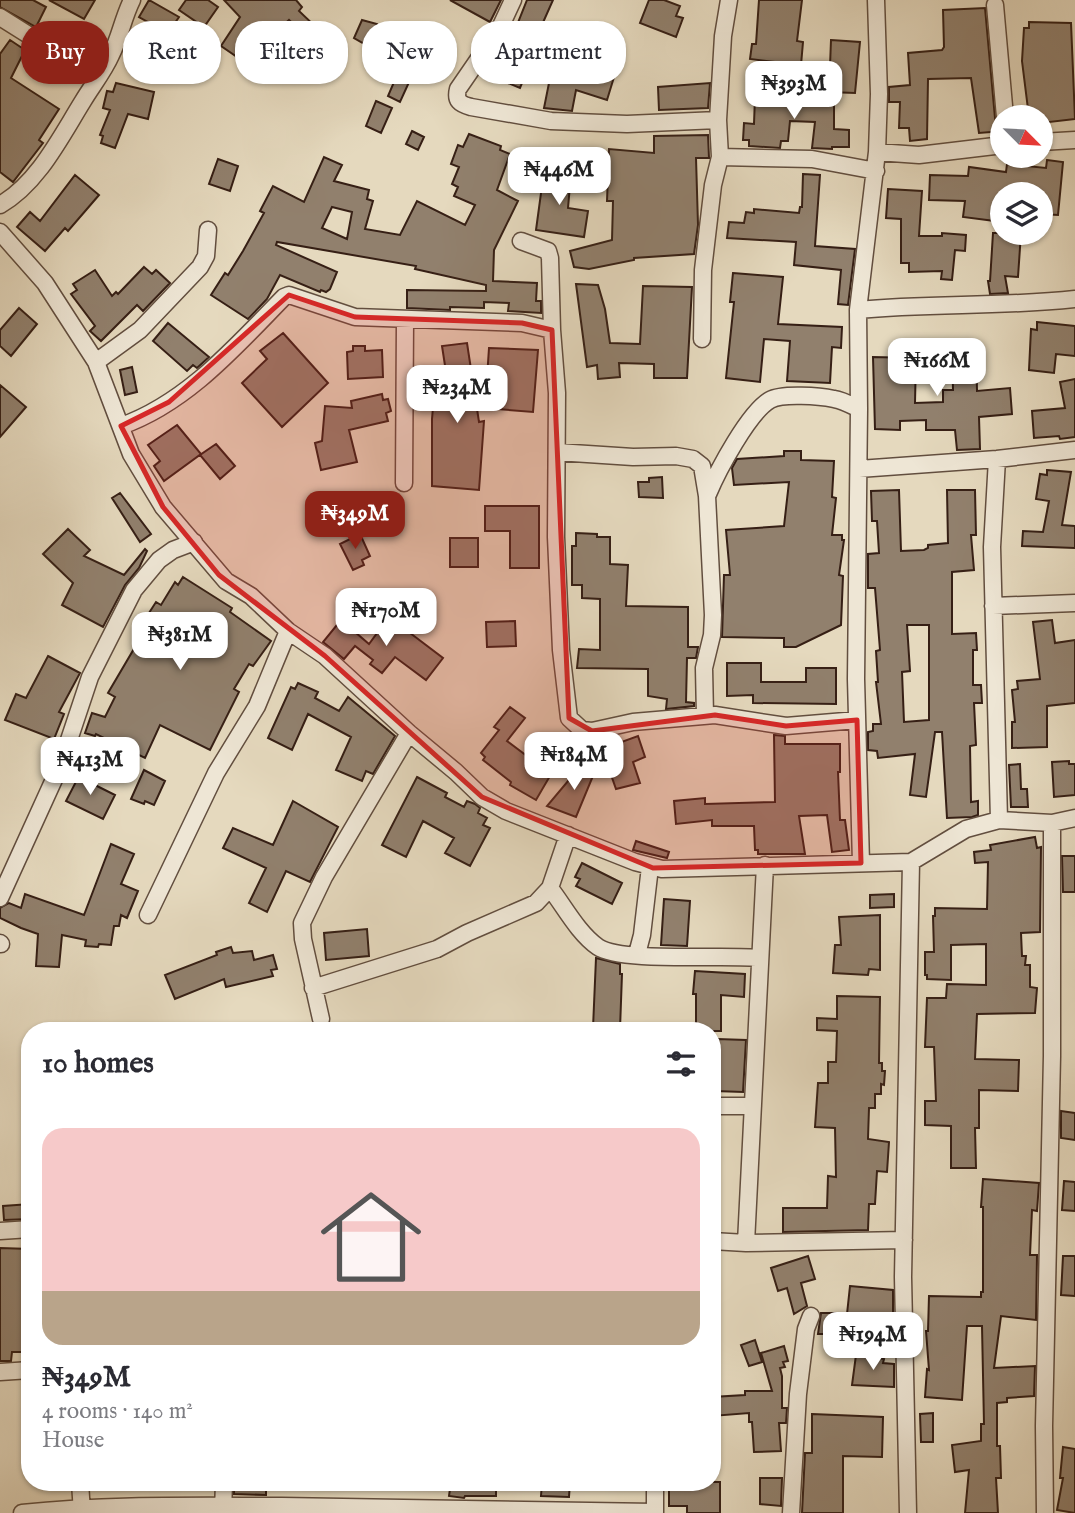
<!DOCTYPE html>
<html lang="en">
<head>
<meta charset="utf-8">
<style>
  :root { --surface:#fff; --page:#f7f7f7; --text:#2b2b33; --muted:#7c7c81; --line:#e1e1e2; --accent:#8f2418 }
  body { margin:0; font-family:"IM FELL English",serif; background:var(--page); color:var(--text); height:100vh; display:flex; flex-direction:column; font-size:26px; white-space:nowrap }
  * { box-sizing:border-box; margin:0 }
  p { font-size:23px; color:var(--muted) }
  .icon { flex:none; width:38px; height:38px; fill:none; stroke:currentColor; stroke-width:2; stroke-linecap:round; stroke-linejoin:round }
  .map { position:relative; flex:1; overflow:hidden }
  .side { position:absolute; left:21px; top:1022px; width:700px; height:469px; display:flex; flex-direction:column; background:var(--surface); border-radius:28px; box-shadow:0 2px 5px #0004 }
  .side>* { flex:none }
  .hud { position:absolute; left:21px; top:21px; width:700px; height:63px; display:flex; gap:14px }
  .needle { width:46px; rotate:114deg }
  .fabs { position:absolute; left:990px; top:105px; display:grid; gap:14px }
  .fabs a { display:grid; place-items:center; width:63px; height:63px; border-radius:50%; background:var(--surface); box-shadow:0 2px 5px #0004; font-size:35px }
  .price { position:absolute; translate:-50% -60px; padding:0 16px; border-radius:14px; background:#fff; color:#222; font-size:23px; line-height:46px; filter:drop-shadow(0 2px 4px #0008) }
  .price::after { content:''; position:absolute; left:50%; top:42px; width:21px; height:16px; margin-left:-10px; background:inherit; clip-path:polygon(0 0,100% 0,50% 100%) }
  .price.active { background:var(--accent); color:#fff }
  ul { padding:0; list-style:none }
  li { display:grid; align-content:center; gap:14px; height:371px; padding:0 21px }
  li+li { border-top:2px solid var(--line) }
  li span { display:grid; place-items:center; height:217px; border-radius:21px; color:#555 }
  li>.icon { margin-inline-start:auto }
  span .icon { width:126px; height:126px; fill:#fffc; stroke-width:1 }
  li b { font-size:30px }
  h2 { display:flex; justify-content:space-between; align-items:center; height:84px; padding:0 21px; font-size:30px }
  .tag { padding:0 24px; border-radius:28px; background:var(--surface); box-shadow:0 2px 5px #0004; font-size:24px; line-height:63px }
  .tag.active { background:var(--accent); color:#fff }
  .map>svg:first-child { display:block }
</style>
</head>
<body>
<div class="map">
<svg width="1075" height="1513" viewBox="0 0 1075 1513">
  <rect width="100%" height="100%" fill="#e5d9be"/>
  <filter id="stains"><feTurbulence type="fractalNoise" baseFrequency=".00286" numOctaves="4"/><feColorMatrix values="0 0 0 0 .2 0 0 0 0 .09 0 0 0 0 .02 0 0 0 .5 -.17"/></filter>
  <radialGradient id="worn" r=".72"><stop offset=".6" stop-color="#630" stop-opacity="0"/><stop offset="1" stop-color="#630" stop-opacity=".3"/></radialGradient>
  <path fill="#91806d" stroke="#361f15" stroke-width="2" fill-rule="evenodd" d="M0,0H33L46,7L36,27L0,7Z
    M49,0H95L84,19Z
    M149,0L179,17L170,30L168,29L166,32L139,17Z
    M186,0H208L218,7L204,27L179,10Z
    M224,0H296L302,7L299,11L320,31L311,41L289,20L272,36L265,28L243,61L221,46L240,17Z
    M450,0H501L490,22Z
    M527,0H553L541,27L556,32V33L622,51L607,100L576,90L572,111L544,108L551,73L529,66L520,88L496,78Z
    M649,0H664L680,6L676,16L683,18L676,37L640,23Z
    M759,0H802L797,41L803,42L801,65L750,59L752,44H756Z
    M985,8L995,118L997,124L1003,127V131L979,133L971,78L928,79L927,139L910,141L909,128H899L900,102H889V87L910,85L908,53L942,50L944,47L943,10Z
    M362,20L377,24L378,28L408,43L398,63L354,38Z
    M1029,22L1071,23L1075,119L1041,123V117H1029L1022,61L1024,28H1029Z
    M10,40L25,50L11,78L59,109L39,140L43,143L13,182L0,172V54Z
    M831,40L860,42L855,93L829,92Z
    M397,75L410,80L400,102L388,96Z
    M116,83L154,92L148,119L128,114L115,148L101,143L103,136L100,135L110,110L103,108L107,91L113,92Z
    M710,83L708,108L659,110L658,87Z
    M765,93L834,99V129L849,130V147H832V149L812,148L815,122L790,121L788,141H781L780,148L749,146V140H743L744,123L754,124L755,97H764Z
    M376,101L392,108L381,133L366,126Z
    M412,131L424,137L418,150L406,144Z
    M469,134L501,146L500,150L510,154L497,190L518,201L494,250L493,281L537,283L536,301H541V313L508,311L509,303L484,302V308L450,307V310L407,308V290L486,291V285L415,269L416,266L277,242L276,245L337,272L330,289L326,292L321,290L320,292L280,275L267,299L248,319L211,295L225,273L228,275L243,251L264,213L260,211L273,186L304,202L324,157L342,165L334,181L369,190L367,199L373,201L365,229L400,235L417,201L465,225L475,205L454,196L458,187L452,184L459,167L451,164L458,145L463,147ZM332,207L352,212L347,239L322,228Z
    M708,135L709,158H696L698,225L694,254L634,258V260L589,269L574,267L570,251L612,240L613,201H607L609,149L654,153V136Z
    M218,159L238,166L230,191L209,184Z
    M1047,160L1063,162L1058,215L1041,214V194H1003V222L963,217L965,201L929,200L930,175L968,176L969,167L1006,172L1007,164L1046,168Z
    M544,171L571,174L568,208L588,211L584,237L536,230Z
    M803,174L820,175L815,246L855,249L848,305L838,304L841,270L794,265L796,242L727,238L729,222L744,223L746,212L754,213V209L799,213L800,207H802Z
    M75,175L99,195L68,231L65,228L45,251L17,227L30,212L40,221Z
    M888,189L922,191L919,236H942V233L966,235L965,251L955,250L952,280L941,279L942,271L909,272V263H901V219L886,218Z
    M993,233H1021L1018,277L1005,276L1008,293L990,294L988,281H990Z
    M144,267L152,274L156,270L170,283L143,311L137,305L101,341L90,331L95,326L71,294L77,290L73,284L95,270L112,296L116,292L118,294Z
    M733,273L783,277L778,324L842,327L841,348L832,347L830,383L787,381L790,341L764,339L760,382L726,378L734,302H730Z
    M576,284L598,285L605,309L610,343L640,344L643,286L692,287L687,378H654V364L619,363L620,377L598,379L597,365L587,367Z
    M19,308L37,324L11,356L0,346V330Z
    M1037,322L1075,326V356L1056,354L1054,373L1029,370L1031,329L1037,330Z
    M168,323L209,357L197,368L193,365L187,371L153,341Z
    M283,333L328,383L282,427L242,383L267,359L260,351Z
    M467,343L479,422L484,421L479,490L432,486V419L435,384L448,385L442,346Z
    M952,345H976L977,391L1010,388L1012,414L979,417L980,449L957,450L955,430H926V420L900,421V430L875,429L873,357L916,358L915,403L943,402V390H953Z
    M353,346H365V351L382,350L383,377L348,379L347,352L353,351Z
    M489,348L538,350L533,412L485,408Z
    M132,367L137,392L125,395L120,370Z
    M1075,379V437L1060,439L1059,436L1034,438L1032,411L1065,408L1060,382Z
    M0,385L26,407L0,437Z
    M382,394L383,400L388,399L391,411L386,413L388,421L349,430L357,462L321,470L315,443L322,441L325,406L352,408L351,401Z
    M177,425L201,454L164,481L154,466L160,461L148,445Z
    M216,444L235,466L220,479L200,455Z
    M784,451H801V460L834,461L832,497L836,498L832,535H842V540H844L839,575L843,576L841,625L796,647H784V638L722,637L724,575H730L726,530L784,526L789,482L734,485L732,468L737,459L784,456Z
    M1047,470L1071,472L1062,525L1075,526V548L1022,546L1023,531L1043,532L1049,501L1036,499L1040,474L1047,475Z
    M662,477L663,498L639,497L638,482H649V478Z
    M899,490L901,551L924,550L928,548V545L948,543L947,490H975L976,535H971L974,570L952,572V634L976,633L977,650H973V685H981L982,703H974L976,745L970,746L971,802L978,801V815L972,817L947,818L942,732H935L926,797L910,795L915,754L878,758L877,751L868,750V732L873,731V724H881L876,682H878L876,651L880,650L875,588H868V554L879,553L877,521H872L871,491ZM907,625H929V720L904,722L902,672L910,671Z
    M120,493L151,534L140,542L112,498Z
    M386,506L388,517L368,522L365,511Z
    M485,506H539V568H510V531H485Z
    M68,529L90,550L84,556L124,575L145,549L147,551L139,568L125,585L103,627L62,605L73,583L43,554Z
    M576,533L597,534V537H610V564L628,565L626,606L688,607V647H698L696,658H687L686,702L694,703V706L666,709L667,699L648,696V669L577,668L579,649L600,650V599L582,598V585H572V546H576Z
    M360,534L370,556L362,560L364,565L353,570L340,544Z
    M450,538H478V567H450Z
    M183,577L232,608L230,612L271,641L253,666L249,664L234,689L239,692L210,750L160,725L145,758L96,734L95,736L85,733L92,713L105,717L115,697L108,693L145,630L140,627L156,602L161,605L175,582L178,585Z
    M389,617L443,658L426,680L395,657L382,673L370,664L373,660L355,646L344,659L323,642L341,620L369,644Z
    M1052,620L1055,643L1075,640V703L1047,706V747L1012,748V722H1015L1012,690L1018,689L1017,681L1040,679L1033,622Z
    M515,621L516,646L487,647L486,622Z
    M48,656L80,673L59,712L64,714L54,739L5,720L16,694L26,698Z
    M727,663H761V682H806V668H836V704L753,703V695L727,696Z
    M298,683L318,692L315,698L339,711L348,697L395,736L373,774L366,771L362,781L336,770L351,737L308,714L292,750L268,738L291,687L295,689Z
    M510,707L525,718L507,741L527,756L535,742L561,757L536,800L510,785L511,782L483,760L485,757L481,753L499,730L494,727Z
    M774,735L785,736V744H840V772H838L840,820H845L849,850L832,852L827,815L799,816L805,854H758V850H755L754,826H712V820L676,824L674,801L705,798V804L775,802Z
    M638,736L645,757L633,762L640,783L616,789L602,749Z
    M1069,761V764H1075V795L1054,797L1052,762Z
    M584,762L595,771L576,817L547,806Z
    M1020,764L1021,789H1027L1028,807H1011L1009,765Z
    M144,770L165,781L154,805L145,801L144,804L131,799Z
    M81,772L92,777L89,782L115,795L103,819L66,801Z
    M417,777L447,793L445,797L464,807L467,801L475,804L480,808L478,813L487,818L483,825L490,828L470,866L445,853L454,838L423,821L406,857L382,845Z
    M293,801L338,827L310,882L286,871L267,912L249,903L266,868L223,848L233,828L273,845Z
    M1035,837L1037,848L1041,847L1040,932L1021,933L1022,956H1026L1025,965H1030V987L1037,988L1035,1013L977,1014L975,1059L1019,1060L1018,1091L979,1090V1128H975L976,1168H951V1126L925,1125V1101H936L934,1047H925L927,998H946L947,984L986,985V944L951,945V980L927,979V975H925V952H934L933,916H935V908L987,909L988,862L975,863L974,852L991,850L990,845Z
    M636,841L669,852L667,858L633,850Z
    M111,844L134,854L121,884L138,891L127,918L121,915L119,926H114L111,945L99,944L98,947L85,946L86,940L62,935L59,967L36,966L38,934L21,928L0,918V908L9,903L21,908L25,894L84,915Z
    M1062,856H1075V892H1063Z
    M582,863L622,883L612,904L576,886L580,879L575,877Z
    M894,894V907L870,908V895Z
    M664,899L690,901L687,946L661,945Z
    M880,915V970L869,969L868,975L833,973L835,945H841L839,917Z
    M367,929L369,956L326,960L324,933Z
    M231,947L233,953L252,951L254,960L273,955L277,969L271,970L273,976L226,987L224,979L175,999L165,975L217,955L216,952Z
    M596,958L620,964V974H622L620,1029L593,1028Z
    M695,971L745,974L744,997L721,995V1031H696V994H693Z
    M837,996L880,997L879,1063H882V1071H885L884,1085L881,1084V1094H875V1108H869L868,1139L889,1142L887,1172L877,1171L875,1204H869L868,1230L783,1232V1208H827L828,1176L836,1177L835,1128L815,1127L818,1083H828V1062H836L837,1031L817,1030V1018L837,1019Z
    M717,1039L746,1040L743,1092L715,1091Z
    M1061,1111L1075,1113V1140L1061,1138Z
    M983,1179L1039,1183L1037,1211L1032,1210L1030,1255H1037L1036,1320L1001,1316L994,1368L1035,1366L1034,1396L1007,1398V1402L997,1403V1446H1000L1001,1478H996L998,1513H965L969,1470L955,1472L952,1445L981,1441V1424H984L982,1326H967L962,1400L925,1397L927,1369L929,1370L926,1331H928L929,1296L981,1297V1292H983V1207H981Z
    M1064,1181L1075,1182V1211L1062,1210Z
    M30,1204V1219L4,1220L3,1206Z
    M0,1248L30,1249V1352H12L11,1361H0Z
    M808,1256L815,1279L801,1283L807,1306L794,1314L787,1288L778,1291L771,1268Z
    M1063,1256H1075V1296L1061,1295Z
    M850,1286L893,1290V1319L847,1314Z
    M821,1313H838V1334H818Z
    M755,1340L762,1362L749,1366L741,1345Z
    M784,1346L788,1361L783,1362L785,1367L780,1368L782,1376V1408H787L786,1423H779L781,1451L754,1452L752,1422H749V1413L712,1416V1397L745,1395V1391H772L761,1353Z
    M856,1355L884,1359L883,1363L894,1364V1387L852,1385Z
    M933,1413V1442H921L920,1414Z
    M812,1414L883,1417L882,1457L843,1456V1513H802L805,1453H812Z
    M1063,1447L1075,1449V1513L1057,1510L1063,1478H1060Z
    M760,1478H782L781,1506L760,1504Z
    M234,1482H266V1495L234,1494Z
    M451,1482H496V1496H465L464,1498L449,1496Z
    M542,1482H570L569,1497L541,1496Z
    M669,1482H720V1513H687V1506H669Z"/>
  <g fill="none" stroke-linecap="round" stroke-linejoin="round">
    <g stroke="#624e3f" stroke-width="19">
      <path id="street" d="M513,0L500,28L458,89C455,101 460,104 471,107L551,121L627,124L718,120
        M995,5L1005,117
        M0,17L97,78
        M1041,142L1075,140
        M877,152L919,155L1003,145
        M720,157L812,159L876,171
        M0,205C38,183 60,138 83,101C92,86 104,71 111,55C120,37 123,18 132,0
        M0,232L45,283L96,362L131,454L163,507L226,581L251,596L288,631L325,656L409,733L456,772L482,797L506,811L635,862L662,869L911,862L966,829L999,820L1052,823L1075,818
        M521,241L548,251L550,258L552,330L557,393L556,537L561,650L569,718L582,730L592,731L633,722L715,715L786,726L857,720
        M858,310C930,303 1003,307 1075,299
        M702,339L703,270L713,185L720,157L718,120L723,36L729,0
        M96,362L140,330L200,267L206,256L208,230
        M121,426C187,403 237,345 284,297L289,295L355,317L522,323L552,330
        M557,452L633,457L676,456L693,459L702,466L707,496L713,615L712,635L704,668L705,716
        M997,459L992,547L999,820
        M859,469L997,459L1075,450
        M404,483L405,320
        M708,494C718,470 749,412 770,400C782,393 820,396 834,399C842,400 851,405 859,409
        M993,606L1075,603
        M861,863L856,679L859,409L858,310L877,152L879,94L876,0
        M550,888C564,906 578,933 598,947C621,963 726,954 760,958
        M0,898L61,764L90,677L134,590L159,560L173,550L194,542
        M148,915L216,773L257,706L288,631
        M0,943L1,944
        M637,954L642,935L650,867
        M313,988L437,949L467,933L536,903L550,888L568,835
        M321,1019L303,939L302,923L324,877L409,733
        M712,1106H753
        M0,1231L30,1229
        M712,1241L746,1243L904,1240
        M746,1243L765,865
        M0,1372L30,1370
        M80,1482L82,1513
        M22,1513C108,1504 195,1506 282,1506C406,1507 530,1509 655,1512
        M223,1513L224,1482
        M655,1513V1482
        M791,1513L798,1394L806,1329L811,1316
        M908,1513L903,1277L911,862
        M1045,1513L1044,1426L1052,1056V823"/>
    </g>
    <use href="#street" stroke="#eee6d5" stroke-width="16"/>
  </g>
  <path fill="#d62828" fill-opacity="0.2" stroke="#d62828" stroke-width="5" stroke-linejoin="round" d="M289,295L355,317L522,323L552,330L569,718L592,731L715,715L786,726L857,720L861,863L653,868L482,797L325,656L219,575L163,507L121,426L169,402Z"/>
  <rect width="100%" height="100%" filter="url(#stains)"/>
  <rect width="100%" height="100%" fill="url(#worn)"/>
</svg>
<div class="fabs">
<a><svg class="needle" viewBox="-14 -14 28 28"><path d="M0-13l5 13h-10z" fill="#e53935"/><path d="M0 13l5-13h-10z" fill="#7c7c81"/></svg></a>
<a><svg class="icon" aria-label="layers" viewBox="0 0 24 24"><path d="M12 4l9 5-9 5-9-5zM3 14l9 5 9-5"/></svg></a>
</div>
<b class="price" style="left:794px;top:121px">₦393M</b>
<b class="price" style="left:559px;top:207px">₦446M</b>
<b class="price" style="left:937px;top:398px">₦166M</b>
<b class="price" style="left:457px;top:425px">₦234M</b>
<b class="price active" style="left:355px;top:551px">₦349M</b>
<b class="price" style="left:386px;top:648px">₦170M</b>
<b class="price" style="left:180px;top:672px">₦381M</b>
<b class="price" style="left:574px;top:792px">₦184M</b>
<b class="price" style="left:90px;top:797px">₦413M</b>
<b class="price" style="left:873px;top:1372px">₦194M</b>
<div class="hud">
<a class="tag active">Buy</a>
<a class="tag">Rent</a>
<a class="tag">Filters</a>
<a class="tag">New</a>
<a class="tag">Apartment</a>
</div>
<section class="side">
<h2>10 homes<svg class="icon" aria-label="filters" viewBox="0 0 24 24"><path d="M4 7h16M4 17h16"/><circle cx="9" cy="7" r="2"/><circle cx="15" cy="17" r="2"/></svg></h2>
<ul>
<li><span style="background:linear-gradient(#f6c9c9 75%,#b9a48a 0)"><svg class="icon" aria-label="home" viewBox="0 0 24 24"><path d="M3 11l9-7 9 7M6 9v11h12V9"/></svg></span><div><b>₦349M</b><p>4 rooms · 140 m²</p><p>House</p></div></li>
</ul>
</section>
</div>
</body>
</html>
